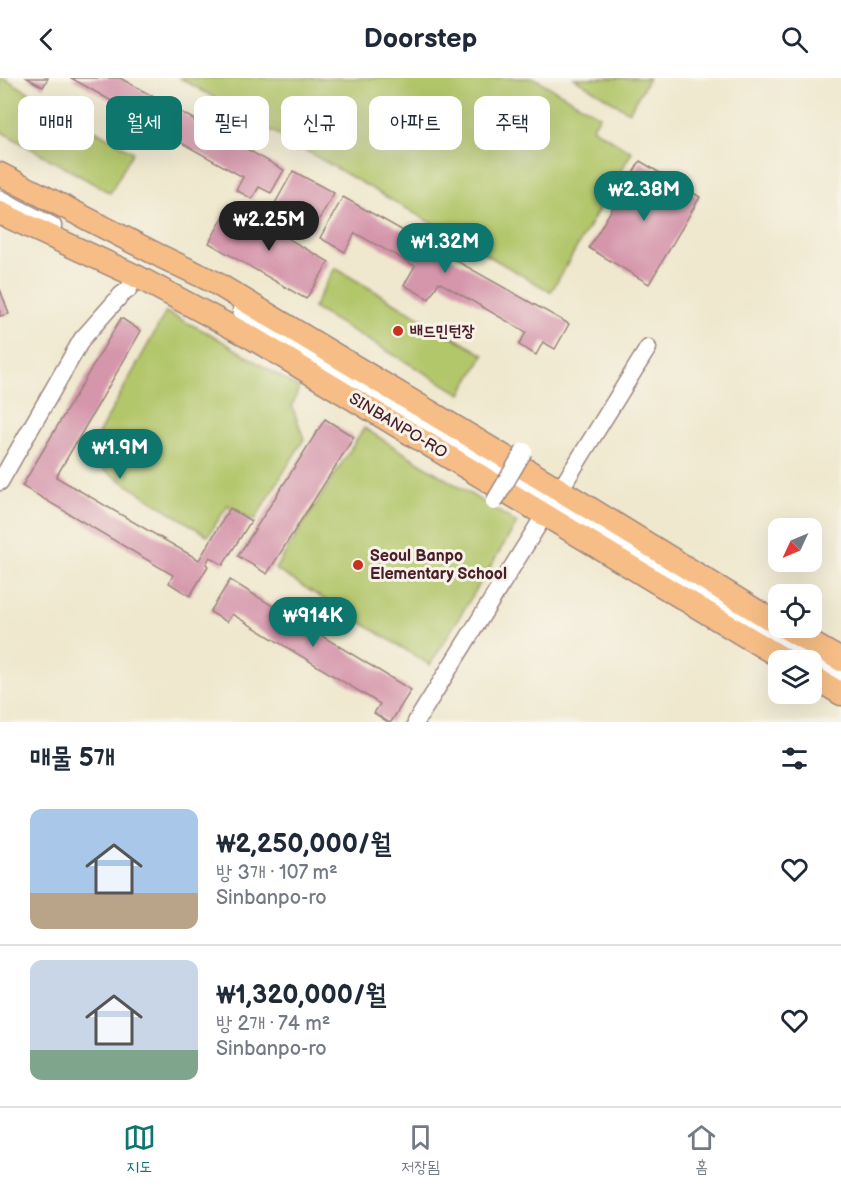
<!DOCTYPE html>
<html lang="ko">
<head>
<meta charset="utf-8">
<style>
  :root { --surface:#fff; --page:#f2f2f3; --text:#1f2937; --muted:#747a83; --line:#e0e1e3; --accent:#0f766e }
  body { margin:0; font-family:"Balsamiq Sans","Poor Story",sans-serif; background:var(--page); color:var(--text); height:100vh; display:flex; flex-direction:column; font-size:22px; white-space:nowrap }
  * { box-sizing:border-box; margin:0 }
  p { font-size:20px; color:var(--muted) }
  .icon { flex:none; width:33px; height:33px; fill:none; stroke:currentColor; stroke-width:2; stroke-linecap:round; stroke-linejoin:round }
  .map { position:relative; height:644px; overflow:hidden }
  .side { display:flex; flex-direction:column; background:var(--surface); flex:1 }
  .side>* { flex:none }
  .guide { position:absolute; left:18px; top:18px; width:806px; height:54px; display:flex; gap:12px }
  .needle { width:39px; rotate:226deg }
  .fabs { position:absolute; left:768px; top:440px; display:grid; gap:12px }
  .fabs a { display:grid; place-items:center; width:54px; height:54px; border-radius:12px; background:var(--surface); box-shadow:0 6px 24px #0002; font-size:30px }
  .price { position:absolute; translate:-50% -51px; padding:0 14px; border-radius:21px; background:var(--accent); color:#fff; font-size:20px; line-height:39px; filter:drop-shadow(0 2px 3px #0008) }
  .price::after { content:''; position:absolute; left:50%; top:36px; width:18px; height:14px; margin-left:-9px; background:inherit; clip-path:polygon(0 0,100% 0,50% 100%) }
  .price.active { background:#222; color:#fff }
  ul { padding:0; list-style:none }
  li { display:flex; align-items:center; gap:18px; height:150px; padding:0 30px }
  li+li { border-top:2px solid var(--line) }
  li span { display:grid; place-items:center; flex:none; width:168px; height:120px; border-radius:12px; color:#555 }
  li>.icon { margin-inline-start:auto }
  span .icon { width:72px; height:72px; fill:#fffc; stroke-width:1 }
  li b { font-size:26px }
  h2 { display:flex; justify-content:space-between; align-items:center; height:72px; padding:0 30px; font-size:26px }
  .pill { padding:0 21px; border-radius:12px; background:var(--surface); box-shadow:0 6px 24px #0002; font-size:21px; line-height:54px }
  .pill.active { background:var(--accent); color:#fff }
  header { display:flex; justify-content:space-between; align-items:center; height:78px; padding:0 30px; background:var(--surface); font-size:27px; font-weight:800 }
  .tabs { display:flex; justify-content:space-around; align-items:center; height:84px; border-top:2px solid var(--line); background:var(--surface); font-size:16px; color:var(--muted) }
  .tabs a { display:grid; justify-items:center; gap:3px }
  .tabs .active { color:var(--accent) }
  .map>svg:first-child { display:block }
</style>
</head>
<body>
<header><svg class="icon" aria-label="back" viewBox="0 0 24 24"><path d="M15 5l-7 7 7 7"/></svg>Doorstep<svg class="icon" aria-label="search" viewBox="0 0 24 24"><circle cx="10" cy="10" r="6"/><path d="M15 15l6 6"/></svg></header>
<div class="map">
<svg width="841" height="644" viewBox="0 0 841 644">
  <rect width="100%" height="100%" fill="#f7f3e8"/>
  <filter id="ink" filterUnits="userSpaceOnUse"><feTurbulence type="fractalNoise" baseFrequency=".0167" numOctaves="2"/><feDisplacementMap in="SourceGraphic" scale="12" xChannelSelector="R" yChannelSelector="G"/><feConvolveMatrix kernelMatrix="1 2 1 2 8 2 1 2 1" color-interpolation-filters="sRGB"/></filter>
  <filter id="wash" filterUnits="userSpaceOnUse"><feTurbulence type="fractalNoise" baseFrequency=".008" numOctaves="4" result="noise"/><feDisplacementMap in="SourceGraphic" scale="24" xChannelSelector="R" yChannelSelector="G"/><feGaussianBlur stdDeviation="1.35" result="paint"/><feColorMatrix in="noise" values="0 0 0 0 0 0 0 0 0 0 0 0 0 0 0 0 0 1.4 0 .05"/><feComposite in="paint" operator="in"/></filter>
  <g filter="url(#wash)">
    <rect width="100%" height="100%" fill="#efe8ce"/>
    <path fill="#b2c66a" stroke="#7e724a" stroke-width="1.5" d="M0,0H4L133,74L110,115L0,53Z
      M180,0H534L600,38L592,50L632,74L551,214Z
      M574,0H649L629,34Z
      M335,190L484,277L461,316L313,230Z
      M166,234L212,257L299,310L292,328L304,361L254,443L228,427L208,458L85,380Z
      M364,350L517,445L430,587L275,491Z"/>
    <g id="blocks">
      <path fill="#d596ac" d="M27,0H48L43,9Z
        M71,0H120L284,92L271,115L259,109L252,121L236,112L243,99L155,50L146,67L120,52L131,34Z
        M640,83L700,119L649,206L589,170Z
        M293,93L334,115L313,152L273,129Z
        M343,119L569,246L555,271L543,264L536,277L519,267L526,254L439,204L429,221L404,207L415,188L355,155L345,174L320,160Z
        M230,127L329,184L306,221L209,165Z
        M0,211L9,236L0,238Z
        M121,240L141,253L56,399L199,482L230,430L251,443L223,487L210,479L206,486L208,488L190,518L169,505L173,497L22,408Z
        M325,341L354,359L267,496L238,478Z
        M230,502L411,612L391,644H388L374,635L380,626L232,536L227,544L210,534Z"/>
    </g>
  </g>
  <g filter="url(#ink)">
    <use href="#blocks" fill-opacity="0" stroke="#9c847c" stroke-width="1.5"/>
    <g fill="none" stroke-linecap="round" stroke-linejoin="round">
      <g stroke="#9c847c" stroke-width="19">
        <path id="minor" d="M0,121L53,148
          M241,233L650,481
          M0,404L82,261L121,217L128,212L136,198
          M638,480L723,530L744,549
          M737,538L808,582
          M802,572L841,598
          M416,644L648,270"/>
      </g>
      <g stroke="#9c847c" stroke-width="25">
        <path id="major" d="M0,96L160,178L214,204L560,412L778,546
          M0,135L136,198L252,260L785,582
          M784,549L841,582
          M812,598L841,616"/>
      </g>
      <use href="#minor" stroke="#fff" stroke-width="16"/>
      <use href="#major" stroke="#f6be86" stroke-width="22"/>
      <g stroke="#9c847c" stroke-width="19" stroke-linecap="butt">
        <path id="minor-bridge" d="M494,424L524,373"/>
      </g>
      <use href="#minor-bridge" stroke="#fff" stroke-width="16"/>
    </g>
  </g>
  <g fill="#c8321e" stroke="#f7f3e8" stroke-width="2">
    <circle cx="398" cy="253" r="6"/>
    <circle cx="358" cy="487" r="6"/>
  </g>
  <g text-anchor="middle" dominant-baseline="central" stroke-width="6" stroke-linejoin="round" paint-order="stroke">
    <g font-size="16" font-weight="bold" fill="#4a1f2b" stroke="#f7f3e8" text-anchor="start">
      <text x="410" y="253">배드민턴장</text>
      <text x="370" y="478">Seoul Banpo<tspan x="370" dy="18">Elementary School</tspan></text>
    </g>
    <g font-size="16" fill="#4a1f2b" stroke="#f7f3e8">
      <text transform="translate(398 348) rotate(31)">SINBANPO-RO</text>
    </g>
  </g>
</svg>
<div class="fabs">
<a><svg class="needle" viewBox="-14 -14 28 28"><path d="M0-13l5 13h-10z" fill="#e53935"/><path d="M0 13l5-13h-10z" fill="#747a83"/></svg></a>
<a><svg class="icon" aria-label="locate" viewBox="0 0 24 24"><circle cx="12" cy="12" r="6"/><path d="M12 2v4M12 18v4M2 12h4M18 12h4"/></svg></a>
<a><svg class="icon" aria-label="layers" viewBox="0 0 24 24"><path d="M12 4l9 5-9 5-9-5zM3 14l9 5 9-5"/></svg></a>
</div>
<b class="price" style="left:644px;top:144px">₩2.38M</b>
<b class="price active" style="left:269px;top:174px">₩2.25M</b>
<b class="price" style="left:445px;top:196px">₩1.32M</b>
<b class="price" style="left:120px;top:402px">₩1.9M</b>
<b class="price" style="left:313px;top:570px">₩914K</b>
<div class="guide">
<a class="pill">매매</a>
<a class="pill active">월세</a>
<a class="pill">필터</a>
<a class="pill">신규</a>
<a class="pill">아파트</a>
<a class="pill">주택</a>
</div>
</div>
<section class="side">
<h2>매물 5개<svg class="icon" aria-label="filters" viewBox="0 0 24 24"><path d="M4 7h16M4 17h16"/><circle cx="9" cy="7" r="2"/><circle cx="15" cy="17" r="2"/></svg></h2>
<ul>
<li><span style="background:linear-gradient(#a9c7e8 70%,#b9a48a 0)"><svg class="icon" aria-label="home" viewBox="0 0 24 24"><path d="M3 11l9-7 9 7M6 9v11h12V9"/></svg></span><div><b>₩2,250,000/월</b><p>방 3개 · 107 m²</p><p>Sinbanpo-ro</p></div><svg class="icon" aria-label="heart" viewBox="0 0 24 24"><path d="M12 20l-8-8c-3-5 5-10 8-4 3-6 11-1 8 4z"/></svg></li>
<li><span style="background:linear-gradient(#c9d6e8 75%,#7fa58c 0)"><svg class="icon" aria-label="home" viewBox="0 0 24 24"><path d="M3 11l9-7 9 7M6 9v11h12V9"/></svg></span><div><b>₩1,320,000/월</b><p>방 2개 · 74 m²</p><p>Sinbanpo-ro</p></div><svg class="icon" aria-label="heart" viewBox="0 0 24 24"><path d="M12 20l-8-8c-3-5 5-10 8-4 3-6 11-1 8 4z"/></svg></li>
</ul>
</section>
<nav class="tabs">
<a class="active"><svg class="icon" aria-label="map" viewBox="0 0 24 24"><path d="M3 6l6-2 6 2 6-2v14l-6 2-6-2-6 2zM9 4v14M15 6v14"/></svg>지도</a>
<a><svg class="icon" aria-label="saved" viewBox="0 0 24 24"><path d="M7 4h10v16l-5-4-5 4z"/></svg>저장됨</a>
<a><svg class="icon" aria-label="home" viewBox="0 0 24 24"><path d="M3 11l9-7 9 7M6 9v11h12V9"/></svg>홈</a>
</nav>
</body>
</html>
